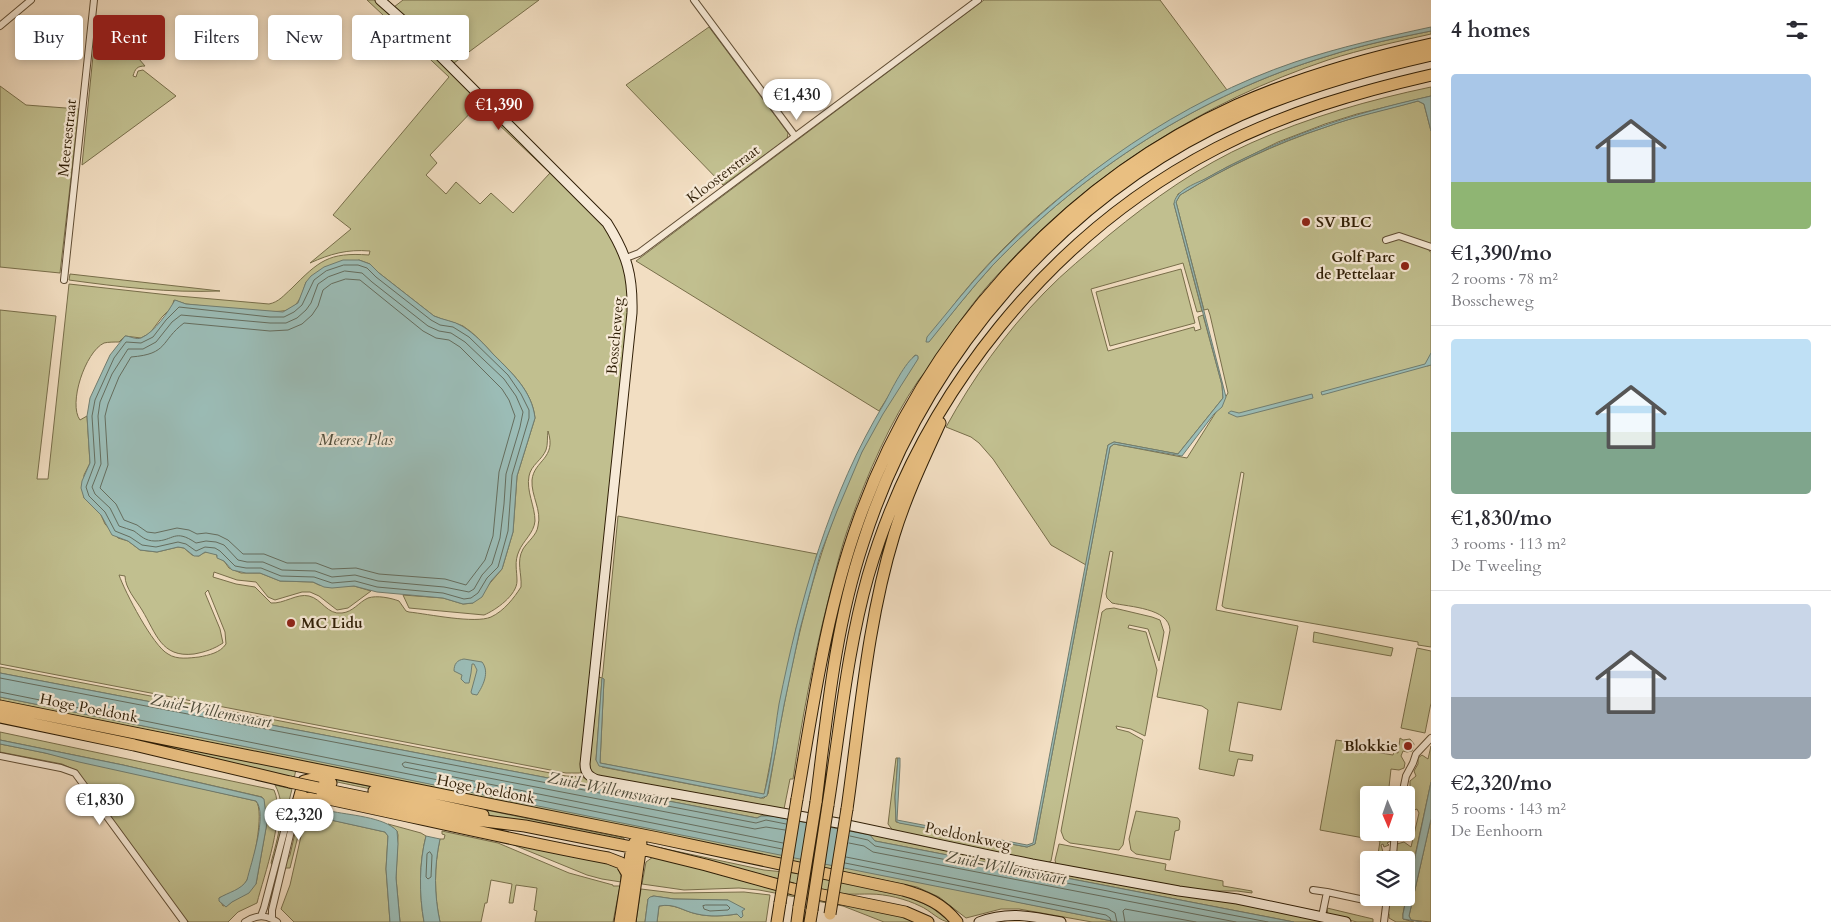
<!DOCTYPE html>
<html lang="en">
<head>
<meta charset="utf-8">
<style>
  :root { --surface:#fff; --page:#f2f2f3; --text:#2b2b33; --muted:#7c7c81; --line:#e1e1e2; --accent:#8f2418 }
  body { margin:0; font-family:Cardo,serif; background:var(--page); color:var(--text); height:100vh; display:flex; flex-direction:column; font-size:19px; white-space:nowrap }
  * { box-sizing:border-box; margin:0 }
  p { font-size:16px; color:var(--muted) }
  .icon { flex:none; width:28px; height:28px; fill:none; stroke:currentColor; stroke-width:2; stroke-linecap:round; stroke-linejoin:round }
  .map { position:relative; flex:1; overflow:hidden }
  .panel { display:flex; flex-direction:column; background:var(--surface); width:400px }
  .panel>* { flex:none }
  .guide { position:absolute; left:15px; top:15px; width:475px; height:45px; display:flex; gap:10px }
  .needle { width:32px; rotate:178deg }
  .fabs { position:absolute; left:1360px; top:786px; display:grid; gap:10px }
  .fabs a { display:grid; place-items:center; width:55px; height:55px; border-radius:5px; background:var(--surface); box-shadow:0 2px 8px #0003; font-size:25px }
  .price { position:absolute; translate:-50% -42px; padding:0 11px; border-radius:18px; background:#fff; color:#222; font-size:16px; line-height:32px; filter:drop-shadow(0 1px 2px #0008) }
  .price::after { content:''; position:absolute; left:50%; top:30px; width:15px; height:11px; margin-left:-8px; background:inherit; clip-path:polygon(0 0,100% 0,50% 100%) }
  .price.on { background:var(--accent); color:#fff }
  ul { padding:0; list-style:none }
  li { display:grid; align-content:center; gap:10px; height:265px; padding:0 20px }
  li+li { border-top:1px solid var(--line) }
  li span { display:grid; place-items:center; height:155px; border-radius:5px; color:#555 }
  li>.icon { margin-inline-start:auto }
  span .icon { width:90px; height:90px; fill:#fffc; stroke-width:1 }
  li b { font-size:21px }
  h2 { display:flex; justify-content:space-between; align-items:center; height:60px; padding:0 20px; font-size:21px }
  .chip { padding:0 18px; border-radius:5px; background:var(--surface); box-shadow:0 2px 8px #0003; font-size:18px; line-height:45px }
  .chip.on { background:var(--accent); color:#fff }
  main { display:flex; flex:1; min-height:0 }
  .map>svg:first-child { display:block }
</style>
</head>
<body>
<main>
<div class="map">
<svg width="1431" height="922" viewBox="0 0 1431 922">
  <rect width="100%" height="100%" fill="#f2dec2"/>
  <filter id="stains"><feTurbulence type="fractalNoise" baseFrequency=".004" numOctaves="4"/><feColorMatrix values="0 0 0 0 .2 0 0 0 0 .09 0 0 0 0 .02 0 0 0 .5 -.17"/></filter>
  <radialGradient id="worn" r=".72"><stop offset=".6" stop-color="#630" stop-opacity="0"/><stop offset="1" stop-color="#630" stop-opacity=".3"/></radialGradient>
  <path fill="#c1bf8f" stroke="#786e4a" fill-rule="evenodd" d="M367,0H376L410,30L601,223C606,229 610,236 614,243C633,275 627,316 625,352L581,773H566L0,664V310L56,316L37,479H48L69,284L178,296L269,304C279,302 284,295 291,289C319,261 328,252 369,255L370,251C347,249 330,254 310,263L351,229L333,215L449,77ZM478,105L550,173L513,213L491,193L480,204L456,182L446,194L426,175L437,163L430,155ZM359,260L370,264L379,273L434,316C443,320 454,322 463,326C474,333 483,343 491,352C510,371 532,390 535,418L517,476L513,532L502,569L473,603L463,604L443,598L403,595L409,608L484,615C496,610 517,595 517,581C517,570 514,562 519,551C523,541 534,533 535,521C535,506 526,491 529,476C531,465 542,460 546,450C548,445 547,437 548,431C557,459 534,460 532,480C531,496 542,510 538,526C537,535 528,541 523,549C516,562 522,573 521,587C514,598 504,611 491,617C475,624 428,614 409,612L406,611L399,601C391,598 377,595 368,598C359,602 353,612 342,613C327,615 322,599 309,596C297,593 284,604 271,603L255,587L236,584L213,577L214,572L237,580L256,582L268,597L275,600L302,592H310L319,596L337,610L348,608L371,591L354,586L319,585L313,582L280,581L260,573H241L229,568L224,561L217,557V555C210,551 205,551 199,556L192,555L184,548L178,547L157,552L140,550L128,541L118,538L105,524L101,515L84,498V475L90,463L87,416L80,420C68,404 85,352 104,343C108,342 114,342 119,342L125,336L141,338L150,333L162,317L172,307L174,300L186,304C204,306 276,315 287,310C300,305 302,294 306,282ZM119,575L125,576C125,588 136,600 142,610C156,633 161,658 194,654C205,652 214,649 223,643L220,629L205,593L208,590L225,632L226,644C220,653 209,655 199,657C189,658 177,660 168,654C153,646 125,592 119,575Z
    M403,0H539L454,63L433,41L394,7Z
    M984,0H1160L1227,90C1126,141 1031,209 959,298C948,311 939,327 929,341C950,316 970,290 992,266C1084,170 1201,94 1328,56C1362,45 1396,38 1431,31V34C1396,42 1362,49 1328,60C1205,101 1088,174 1001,271C974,299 952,332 931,364C927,371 922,375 918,381C891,420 867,475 851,520C841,546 835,574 828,601C813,660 802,719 793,779H790L784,809L594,776L588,768L596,676L602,678L603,671L618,516L817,554L796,629L764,795L600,763L604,679H602L596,760L602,767L761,798H764L768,794C794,641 824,486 918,358L916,355L914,356L879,411L636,261Z
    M96,26L139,59L145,66C137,66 135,69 133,76L136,77L138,71L143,70L176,96L82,165Z
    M709,27L788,133L787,139L723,185L626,85Z
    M0,86L26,105L79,109L60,273L0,267Z
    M1431,87V96L1357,114L1325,124L1278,142L1227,167L1178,194L1174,204L1202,311L1197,312L1183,263L1091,289L1108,351L1194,327L1195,331L1201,329L1198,317L1203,315L1222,385L1223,398L1178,454L1114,442L1108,445L1086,565L1051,545L993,459L979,443L971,437L946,427C973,378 1005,333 1044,293C1064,272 1087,254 1109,235C1153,199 1199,166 1251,143C1309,117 1369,100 1431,87Z
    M1418,101L1424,104L1431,131V247L1429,251L1431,252V355L1427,366L1431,365V647L1418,645V642L1225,608L1222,606L1244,473L1241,472L1216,610L1298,626L1281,710L1238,702L1229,751L1253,755L1252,761L1238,759L1234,776L1199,769L1208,710L1202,706L1157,697L1170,630C1169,608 1130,607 1112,603L1107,598L1106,594L1113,552L1110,551L1051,861L1047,863L894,832L888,824L896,758H898L895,797L896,822L1027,847L1035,844L1110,447L1114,444L1187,458L1228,393L1210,315L1208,309L1204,310L1176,202L1180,195C1226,167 1275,144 1326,127C1356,116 1387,109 1418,101Z
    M1181,269L1195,323L1110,346L1096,292Z
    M70,274L220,291C169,293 120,287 69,280Z
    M1114,608L1152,617L1160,620L1164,632L1159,661L1148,629L1129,625L1128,628L1146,632L1157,670L1145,736L1131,729L1116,726L1117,729L1129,732L1143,740L1123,845L1119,850L1070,843L1064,839L1061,831L1102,612L1106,609Z
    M1314,632L1393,648L1391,656L1313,642Z
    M1417,648L1431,651V703L1425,733L1401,728Z
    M0,667L566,776L582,777L593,782L1232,901L1234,904L1236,901L1337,922H1294L875,841L869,835L772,816H761L757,818L0,673Z
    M0,697L1117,922H1092L1019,909H1001L966,918L939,897L917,887L0,702Z
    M0,732L274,790C286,816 264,875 257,903L238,912L228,922H189L185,919L77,771L62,764L0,752V744C86,760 171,782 256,801C265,811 253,870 246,882C241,890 228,894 219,898L223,906L229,904L256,884L267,822L263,799L262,797L123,765L0,740Z
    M111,732L296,769L294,779L111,735Z
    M1400,738L1403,740L1410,739L1414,744L1412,751L1407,752L1403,751L1401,756L1405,763L1404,768L1399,770L1391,769L1389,787H1395L1399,795H1369V832H1393L1391,841L1387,843L1389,845L1384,847L1383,844L1381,845L1383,852L1390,851L1387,859L1381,860V855L1378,854L1380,841L1320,830L1336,740L1376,746L1375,752L1393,755L1394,752L1398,753Z
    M1431,746V782L1406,897V866L1409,855L1401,857L1395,852L1397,844L1404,842L1411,847L1419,813L1417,809L1412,811L1406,810V795L1413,794L1414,790L1410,786V781L1416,776L1414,771L1418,764V758L1422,755L1428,759Z
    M318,776L624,838L623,843L496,817L472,810L318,778Z
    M275,785L292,789L273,866L271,863C277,839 288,808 275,785Z
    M313,800L610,863C619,868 621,871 621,882L602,879L587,875L504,841L318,802L311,803L305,808L290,868H283L290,855L301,807Z
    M315,807L330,811L327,819L385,832L388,836L386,869L390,922H294L281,909L290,885L304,823Z
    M1136,811L1178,818L1180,821L1179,830L1175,831L1170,860L1136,854L1131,850L1129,839Z
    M1431,819V922L1411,920L1409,916Z
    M388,824L421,833L426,836C419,863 419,894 424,922H400L396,878L398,835L397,831Z
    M442,831L498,843L569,873L613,885V886H620L613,922H535L537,911L534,910L537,888L516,885L513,903H509L512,884L491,880L487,903H485L481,922H440C434,895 434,866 440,839H444L445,835L442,834Z
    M1059,844L1166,864L1165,870L1223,881V886L1252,891V893L1237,891H1206L1179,887L1058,865L1056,864L1055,860Z
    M661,848L764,870L794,873L827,879L902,895L930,906L950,922C940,922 930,910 920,906C906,899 886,894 870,894C856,894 842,895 827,892Z
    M653,857L879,909L920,922H884L843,906L759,890L739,888L684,890L642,884L646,862Z
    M641,889L674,893L744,892L770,895L766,922H657L659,906C674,903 683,911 697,914C710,917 724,916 737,914L740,917L728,900L674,899L653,896L648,899L645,922H636Z
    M1389,898H1406L1403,914V919L1414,922H1396L1389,918V914L1387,912L1389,907Z
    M1327,908L1373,919V922H1357L1328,915Z"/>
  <path fill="#9bbcb6" stroke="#707d70" d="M1431,27V31C1396,38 1362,45 1328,56C1201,94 1084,170 992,266C970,290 950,316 929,342H926L927,337C948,312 968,286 991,262C1075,175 1180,101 1295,62C1340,47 1385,37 1431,27Z
    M1431,96V131L1424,104L1418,101C1387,110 1356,116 1326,127C1275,143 1226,167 1180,195L1176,202L1226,397L1222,407L1214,414L1182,456L1114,444L1110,447L1035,844L1027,847L899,823L896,821L895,797L898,758H900V766L897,820L1027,845L1033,843L1108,445L1114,442L1178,454L1223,398L1222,385L1174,204C1175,191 1194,184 1205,179C1278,138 1349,114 1431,96Z
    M343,260H359L370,264L379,273L434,316C443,320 454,321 462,326C475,334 484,344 494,355C512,373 532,391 535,418L517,476L513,532L502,569L491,581L482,597L473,603L463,604L443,598L377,592L354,586L332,588L324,587L313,582L280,581L260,573H246L232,570L224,561L217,558V555L205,552L199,556H194L184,548L178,547L157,552L140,550L128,541L112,535L101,515L84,498L81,488L82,481L90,463L87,416L90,398L110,355L125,336C130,336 136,340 141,338C155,332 168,312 175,300L186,304L283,312L298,303L306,282L311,276L324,267Z
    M1431,353V365L1322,395L1321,392L1425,364Z
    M916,355L918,356V359L883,414L862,452L837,511L820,555L800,629L784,705L767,796L761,798L599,766L596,760L602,678L604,679L600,763L764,794C772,765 774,734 779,704C800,600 829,494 885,402C892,389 905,362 916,355Z
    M1312,394L1313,398L1243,416L1237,417L1228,413L1231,411L1239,413Z
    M464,659L482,662C490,672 483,686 477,695L472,694L471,692L477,670L474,664H472L471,673L469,683H465L461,679L462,675L454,671C454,664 457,660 464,659Z
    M0,673L757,818L761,816H772L870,835L875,841L1294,922H1117L849,869L0,697Z
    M0,740L123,765L261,797L264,799L267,823L256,884L249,893L232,902L226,907L219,901V898C229,892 241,890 247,880C251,863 268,814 256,801L79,762L45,753L0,744Z
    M1431,782V819L1409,916L1411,920L1422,922L1403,919V914Z
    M330,811C348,815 385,817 397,831L398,844L396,878L400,922H390L386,869L388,836L385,832L326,819Z
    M426,836L440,839C434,866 434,895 440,922H424C419,894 419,863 426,836Z
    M654,896L674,899L728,900L745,909L742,911L743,916L741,918L737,914C724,916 710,917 697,914C682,911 676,903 659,906L657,922H645L648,899L650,897Z"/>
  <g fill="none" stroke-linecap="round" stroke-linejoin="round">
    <path stroke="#656d5e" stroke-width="1" d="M344,265H358L367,268L376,277L431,320L440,325L453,327L469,337L508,375L521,394L529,410V418L512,475L508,531L498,567L487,578L478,593L471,598L464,599L443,593L377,587L355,581L332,583L314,577L281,576L261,568H246L235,566L220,551L215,548L205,547L196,551L186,544L178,542L156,547L142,545L130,537L115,531L105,512L89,496L86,487L95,463L92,416L95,400L114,358L126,342L141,343L153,337L166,320L179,307L270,317H284L294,312L302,305L314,280L326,271Z
      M345,271L362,273L372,282L428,326L439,331L451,333L465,342L504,379L516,396L523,412L520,427L506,474L504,504L500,538L492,564L482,575L474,589L469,592L444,587L378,581L355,575L332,577L315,571L282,570L263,562H247L238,560L224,545L216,542L206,541L196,543C174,528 174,541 155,541C145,541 141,536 134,531C129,529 124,528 119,526L110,508L95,494L92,487L101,464L98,416L100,402L112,374L128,349H143L156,342L172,322L181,315L270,323H286L297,318L306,310L311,303L318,284L328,277Z
      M346,279L360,280L423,331L436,338L449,340L460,347L502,389L509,400L515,416L499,472L493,536L485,560L466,585L445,579L379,574L356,568L332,569L316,563H287L264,554H243L228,540L218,535L206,533L197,534L189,530L177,528L155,533L147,532L137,525L124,520L116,504L100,488L108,465L105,416L108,404L119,377L131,357C169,354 160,341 184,323L270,331L288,330L302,324L312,315L318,306L323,290L331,284Z
      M0,678L756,823L766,820L786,824
      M0,692L782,849
      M850,836L868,840L875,846L1268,922
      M783,843L404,767L402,764L405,762L755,829L766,827L785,830
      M849,843L864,846L873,852L1236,922
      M430,852L432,855L431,877L428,879L426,877L427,854Z
      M846,857L1108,909L1115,913L1117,922
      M845,863L1106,915L1110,918L1111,922
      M706,905H727L730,908L728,910L710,911L704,909L703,906Z
      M1125,922L1123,911L1125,909L1196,922"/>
    <g stroke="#604e35" stroke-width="8">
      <path id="street" d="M694,0L795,136
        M0,26L31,0
        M1386,240L1399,236L1431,247
        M626,258L639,253L978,0
        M64,280L94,0
        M0,756L61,768L75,773L184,922
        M1402,795L1406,776L1413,763L1416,754L1431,738
        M1390,860L1393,855L1395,832
        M1313,890L1327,892
        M261,916L264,908L290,809
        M1322,916L1327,892L1369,901
        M272,919V910L296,810
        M245,922C256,915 266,914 277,922
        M1384,922L1387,898"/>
    </g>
    <g stroke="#2f1e06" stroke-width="11">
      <path id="secondary" d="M380,0L415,31L607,223C627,255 633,275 632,313L585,764C585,773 589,777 598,780L838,823L1032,864L1179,891L1237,899L1346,922
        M979,922C1007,911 1033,916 1061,922"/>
    </g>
    <g stroke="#2f1e06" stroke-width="13">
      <path id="highway" d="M0,706L658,838L903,890C925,896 943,904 957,922
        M0,717L134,745L290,782
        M318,788L468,819L525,826L641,849L706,865L793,889L905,912L928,922
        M374,791L483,815
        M797,799C813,706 826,611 858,522C922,341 1062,184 1237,105C1300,77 1364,59 1431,44
        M816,802C827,715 835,627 863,543C922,358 1062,195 1240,115C1302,88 1365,70 1431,55
        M828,805C840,729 847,650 868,576C920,397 1050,234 1217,148C1285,113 1357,92 1431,75
        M297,806L304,781L312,779L331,783
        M847,809C860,718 867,623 894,535C906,496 923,460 940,423
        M296,810C302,801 307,796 319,797C415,817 511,840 608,858L621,863L627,873
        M620,922L632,847L635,842
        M630,922L641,844
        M777,922L780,903
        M797,922L799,907
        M810,922L812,910"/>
    </g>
    <use href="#street" stroke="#f7ead7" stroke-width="6"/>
    <use href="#secondary" stroke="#f7ead7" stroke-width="9"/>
    <use href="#highway" stroke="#e9bf81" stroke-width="11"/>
    <g stroke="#2f1e06" stroke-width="13" stroke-linecap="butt">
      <path id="highway-bridge" d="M290,782L318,788
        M780,903L797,799
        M799,907L816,802
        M812,910L828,805
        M830,914L847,809"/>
    </g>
    <use href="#highway-bridge" stroke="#e9bf81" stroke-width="11"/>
  </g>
  <g fill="#8f2418" stroke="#f7ead7" stroke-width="2">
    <circle cx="1306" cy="222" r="5"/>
    <circle cx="1405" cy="266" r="5"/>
    <circle cx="291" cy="623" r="5"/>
    <circle cx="1408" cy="746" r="5"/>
  </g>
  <g text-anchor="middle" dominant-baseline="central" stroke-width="4.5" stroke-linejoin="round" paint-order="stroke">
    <g font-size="15" fill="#2f1e06" stroke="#f7ead7">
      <text transform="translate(67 138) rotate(-84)">Meersestraat</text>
      <text transform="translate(723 174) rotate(-37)">Kloosterstraat</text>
      <text transform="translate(615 336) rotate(-85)">Bosscheweg</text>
      <text transform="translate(89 708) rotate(11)">Hoge Poeldonk</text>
      <text transform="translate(486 789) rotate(11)">Hoge Poeldonk</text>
      <text transform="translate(968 836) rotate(12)">Poeldonkweg</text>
    </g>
    <g font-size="15" font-weight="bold" fill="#2f1e06" stroke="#f7ead7" text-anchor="start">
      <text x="1316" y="222">SV BLC</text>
      <text x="1395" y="257" text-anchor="end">Golf Parc<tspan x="1395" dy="17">de Pettelaar</tspan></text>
      <text x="301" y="623">MC Lidu</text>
      <text x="1398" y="746" text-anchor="end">Blokkie</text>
    </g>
    <g font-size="16" font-style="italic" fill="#4f4d3b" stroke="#f7ead7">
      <text x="356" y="440">Meerse Plas</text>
      <text transform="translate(211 711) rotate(11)">Zuid-Willemsvaart</text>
      <text transform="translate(608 789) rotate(11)">Zuid-Willemsvaart</text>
      <text transform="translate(1006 868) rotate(11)">Zuid-Willemsvaart</text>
    </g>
  </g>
  <rect width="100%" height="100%" filter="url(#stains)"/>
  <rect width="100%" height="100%" fill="url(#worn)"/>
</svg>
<div class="fabs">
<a><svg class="needle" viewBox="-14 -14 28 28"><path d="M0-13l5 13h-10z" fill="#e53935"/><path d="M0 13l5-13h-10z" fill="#7c7c81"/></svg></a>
<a><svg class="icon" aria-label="layers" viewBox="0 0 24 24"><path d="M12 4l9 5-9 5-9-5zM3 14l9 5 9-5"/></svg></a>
</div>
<b class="price" style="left:797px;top:121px">€1,430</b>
<b class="price on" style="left:499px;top:131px">€1,390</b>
<b class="price" style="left:100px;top:826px">€1,830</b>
<b class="price" style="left:299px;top:841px">€2,320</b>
<div class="guide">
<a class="chip">Buy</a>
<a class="chip on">Rent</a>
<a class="chip">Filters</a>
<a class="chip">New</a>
<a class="chip">Apartment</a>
</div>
</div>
<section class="panel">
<h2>4 homes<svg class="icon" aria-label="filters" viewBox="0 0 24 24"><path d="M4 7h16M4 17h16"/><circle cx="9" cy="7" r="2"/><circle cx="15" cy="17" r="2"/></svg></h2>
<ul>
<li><span style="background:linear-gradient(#a9c7e8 70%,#8fb573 0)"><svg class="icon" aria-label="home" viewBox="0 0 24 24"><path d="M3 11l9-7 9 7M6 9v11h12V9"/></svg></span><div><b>€1,390/mo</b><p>2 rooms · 78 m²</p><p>Bosscheweg</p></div></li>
<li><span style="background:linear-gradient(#bfe0f5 60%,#7fa58c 0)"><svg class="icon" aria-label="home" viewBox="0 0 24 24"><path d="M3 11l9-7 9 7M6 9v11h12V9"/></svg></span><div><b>€1,830/mo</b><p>3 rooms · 113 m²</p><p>De Tweeling</p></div></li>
<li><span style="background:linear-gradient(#c9d6e8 60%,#9aa5b1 0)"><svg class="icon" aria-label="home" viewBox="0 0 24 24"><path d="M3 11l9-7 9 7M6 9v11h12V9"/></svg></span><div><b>€2,320/mo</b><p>5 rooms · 143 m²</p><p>De Eenhoorn</p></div></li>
</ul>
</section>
</main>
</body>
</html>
